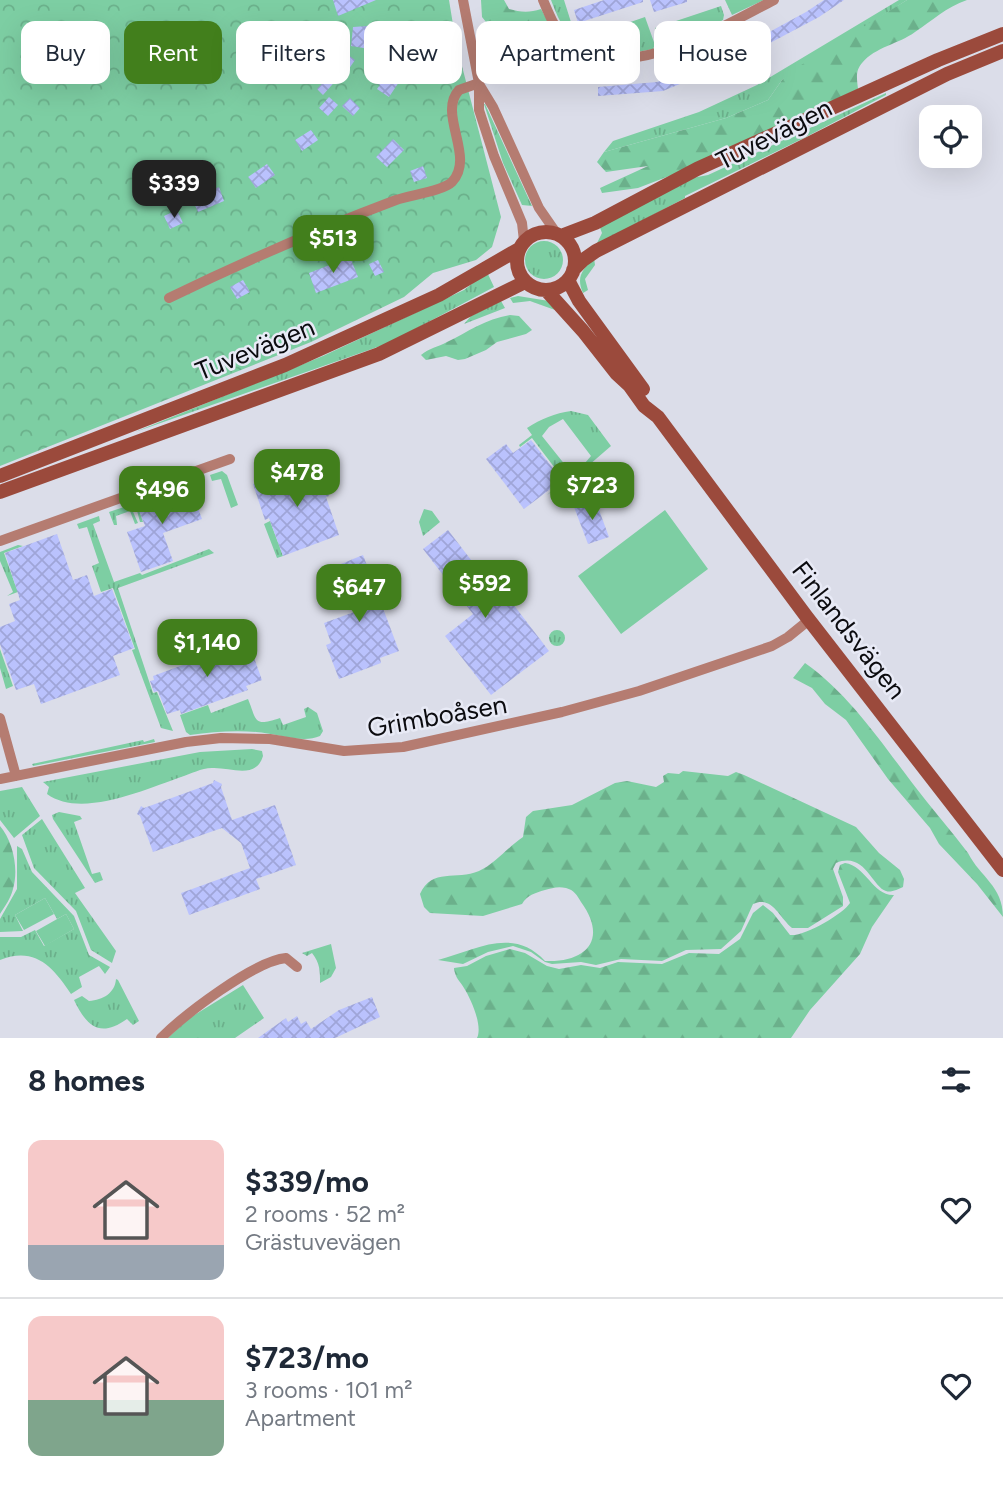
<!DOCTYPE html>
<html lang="en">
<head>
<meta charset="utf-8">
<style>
  :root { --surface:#fff; --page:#f2f2f3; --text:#1f2937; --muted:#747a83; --line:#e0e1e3; --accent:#427f1c }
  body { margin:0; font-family:Figtree,sans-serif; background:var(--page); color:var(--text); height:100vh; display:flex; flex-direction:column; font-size:26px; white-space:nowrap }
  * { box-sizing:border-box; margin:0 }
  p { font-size:23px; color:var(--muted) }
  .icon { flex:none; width:38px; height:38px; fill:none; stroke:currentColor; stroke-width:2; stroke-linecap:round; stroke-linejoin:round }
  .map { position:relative; height:1038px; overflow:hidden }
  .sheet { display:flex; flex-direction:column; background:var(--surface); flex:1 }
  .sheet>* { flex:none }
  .top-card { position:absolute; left:21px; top:21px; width:962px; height:63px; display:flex; gap:14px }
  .tools { position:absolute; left:919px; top:105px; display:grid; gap:14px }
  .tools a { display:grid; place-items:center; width:63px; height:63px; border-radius:14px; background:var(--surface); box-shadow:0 7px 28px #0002; font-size:35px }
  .price { position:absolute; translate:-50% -60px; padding:0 16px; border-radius:14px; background:var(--accent); color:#fff; font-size:23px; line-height:46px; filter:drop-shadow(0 2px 4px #0008) }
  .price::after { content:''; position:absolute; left:50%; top:42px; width:21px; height:16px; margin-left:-10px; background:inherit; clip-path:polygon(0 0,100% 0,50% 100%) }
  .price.current { background:#222; color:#fff }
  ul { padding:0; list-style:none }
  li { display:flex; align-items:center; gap:21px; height:175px; padding:0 28px }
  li+li { border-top:2px solid var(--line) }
  li span { display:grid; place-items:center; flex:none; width:196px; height:140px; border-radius:14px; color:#555 }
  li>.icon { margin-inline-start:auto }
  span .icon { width:84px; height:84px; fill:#fffc; stroke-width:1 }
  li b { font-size:30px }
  h2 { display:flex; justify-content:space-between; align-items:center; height:84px; padding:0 28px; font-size:30px }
  .tag { padding:0 24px; border-radius:14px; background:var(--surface); box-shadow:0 7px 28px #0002; font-size:24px; line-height:63px }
  .tag.current { background:var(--accent); color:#fff }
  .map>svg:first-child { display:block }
</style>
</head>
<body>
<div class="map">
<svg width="1003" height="1038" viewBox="0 0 1003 1038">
  <defs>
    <pattern id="grass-tufts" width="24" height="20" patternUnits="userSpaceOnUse" patternTransform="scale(1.75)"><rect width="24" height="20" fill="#7dcea3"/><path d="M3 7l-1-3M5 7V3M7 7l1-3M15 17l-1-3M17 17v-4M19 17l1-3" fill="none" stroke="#6bb08b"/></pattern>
    <pattern id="forest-firs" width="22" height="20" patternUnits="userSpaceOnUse" patternTransform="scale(1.75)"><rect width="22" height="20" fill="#7dcea3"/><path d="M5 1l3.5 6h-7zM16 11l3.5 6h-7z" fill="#6bb08b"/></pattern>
    <pattern id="park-crowns" width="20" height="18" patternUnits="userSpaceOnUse" patternTransform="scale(1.75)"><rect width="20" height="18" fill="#7dcea3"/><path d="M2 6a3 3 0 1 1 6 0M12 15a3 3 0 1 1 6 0" fill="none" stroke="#6bb08b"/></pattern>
    <pattern id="building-cross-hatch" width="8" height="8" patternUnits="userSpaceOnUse" patternTransform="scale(1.75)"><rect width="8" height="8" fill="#bac2fd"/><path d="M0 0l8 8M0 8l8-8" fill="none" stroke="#9fa5d8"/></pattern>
  </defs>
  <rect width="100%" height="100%" fill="#dbdde9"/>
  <path fill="url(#grass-tufts)" d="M551,0H564L576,38C563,32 556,13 551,0Z
    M725,0H764L732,15Z
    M899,0H907L782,80L768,100L726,118L604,152L613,141L699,112L757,85Z
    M721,6L724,15L723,20C708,28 676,46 660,44L655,28Z
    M645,17L655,45L653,49C627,54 601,58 578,43V40Z
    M886,93V95L806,137L685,196V198L596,245L602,233L599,225L687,179L708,175Z
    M484,104H485L532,206L522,205L503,163Z
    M525 260a19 19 0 1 1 38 0a19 19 0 1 1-38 0Z
    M594,258L595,265L585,279L588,290L583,293C576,277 582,270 594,258Z
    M487,272L494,287L389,343L135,432L323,356L464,290Z
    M518,296L549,301L555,310L530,301L513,303L510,298Z
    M501,301L505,308L464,324L471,316Z
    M571,411L588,415L611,446L574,478L573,470L585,463L591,456L563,419L549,427L542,436L570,471L569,480L547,495L564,480L532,438L520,447L519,445L532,435L527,428C541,419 555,413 571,411Z
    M222,471L227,475L238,505L231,508L221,479L212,481L210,475Z
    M198,480L201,486L192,489L191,485L137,504L143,522H140L135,503Z
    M130,505L138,523L135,524L130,511L116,516L117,525H114L109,512Z
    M424,509L432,511L440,522L423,536L419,522Z
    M99,516L100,521L93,524L114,582L140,573L142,575L209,549L214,553L118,588L153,693L157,692L173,731L161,728L132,650L135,649L113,588L101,592L92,566L99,563L87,527L79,529L77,524Z
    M270,521L283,556L277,558L264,524Z
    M18,545L23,546L4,553L16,587L34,586L7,596L13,592L0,561V552Z
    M549 638a8 8 0 1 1 16 0a8 8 0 1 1-16 0Z
    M0,649L13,686L6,689L0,668Z
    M248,699C257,721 253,727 280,718L283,725L306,717L304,709L308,707L317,713L323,731L320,736C302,744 276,733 256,732C234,730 212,732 190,735L186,732L180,715L208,705L211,713Z
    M154,739L155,742L33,766L32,764L143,740L144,742Z
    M252,749L262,751L263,756C256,780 230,767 212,768C201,768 191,774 181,777C146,789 81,819 47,794L49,787L43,782L200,752Z
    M22,787L40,816L14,838L0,820V791Z
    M59,812L80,816L82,819L74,822L92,874L100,872L103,880L95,883L53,819L52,815Z
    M42,819L85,888L75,893L116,951L112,963L91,950L76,911L34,868L22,835Z
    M17,846L22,849L32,872L74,916L89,955L110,967L105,974L99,966L79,977L82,987L71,994C53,967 35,946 0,960V937H21L35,930L44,946L74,929L66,914L57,919L45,898L15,915L23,931L0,932V919L17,889Z
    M331,944L336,968L331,977L320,983C320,971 320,963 312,953L307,956L302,953Z
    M116,979L118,980L139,1021L133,1025L127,1019C100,1038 87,1027 74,1000L82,996L89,1001C103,1000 115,993 116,979Z
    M243,985L264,1018L235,1038H168L188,1019Z"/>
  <path fill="url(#forest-firs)" d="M481,0H504L509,9C520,12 529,13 541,9L560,43V47L554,48C548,42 545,34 538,30C528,22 502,28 486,22L482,17Z
    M907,0H967C946,7 932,21 915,32C899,44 875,47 862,63C855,71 857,79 858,89L677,173L638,188L602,193L600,188L648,166L606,172L597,162L604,152L726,118L768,100L782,80L793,70Z
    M510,315L519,316L532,330L526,334L497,342L486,350L465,359L458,360L446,356L426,360L421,355C429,348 438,347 447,342C468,332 485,319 510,315Z
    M805,663C849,694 881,742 913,784C931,808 950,829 968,853C980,877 1003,886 1003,917L977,884L939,844L930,828L888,779L846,720L825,704L812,688L793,678Z
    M683,771L728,776L736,772L744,775L856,827L879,853L900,870L904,879L903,887C898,889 891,893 886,891C872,887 865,851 836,863L833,869L843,897V906L808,928H792C779,917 772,895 753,904L741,931L721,949L686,950L662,961L621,959L596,965L581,962L552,964L545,962L531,952L513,946L488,952L463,964L438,960C475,950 513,926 545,961C587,963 608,939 581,902C577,895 574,890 566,888C558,886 552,888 545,890C535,893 527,895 522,904L483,916L430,913L424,907L420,894C432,867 456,881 479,871C495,864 508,847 523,837L526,817L533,811L572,805L615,783L627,781L656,787L664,782L663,776L668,773L679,774Z
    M0,826C13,841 19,869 13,889C11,898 5,906 0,914Z
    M845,863C866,866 873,896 894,895L872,927L860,954L810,1010L791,1038H477C483,1026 471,999 464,988C460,981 455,978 454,968L467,966L486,956L510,949L525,953L547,966L559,969L581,965L600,968L618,962L662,964L689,953L719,954L740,939L753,913L763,905L773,913L790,935C804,937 843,914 850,903L838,872L840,865Z"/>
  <path fill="url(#park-crowns)" d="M0,0H449L456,43L501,217L492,247L476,260L433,273L404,297L311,342L0,466Z"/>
  <path fill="#7dcea3" d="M665,510L708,569L621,634L578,576Z
    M45,898L54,914L24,930L15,915Z
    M66,914L74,929L45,946L36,931Z"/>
  <path fill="url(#building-cross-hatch)" d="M333,0H376L338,16Z
    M604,0H643V2L578,23L574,10Z
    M650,0H687V2L654,12Z
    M824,0H844L819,17L740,59L663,91L598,96V87L657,82L740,48L806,12Z
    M408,23L409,37L385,39L382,51L351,46L353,27Z
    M343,51L355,60L342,79L339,77L323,95L317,89L333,72L329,69Z
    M383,67L392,72L389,76L399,82L389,97L377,89L380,85L374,82Z
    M329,97L338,105L328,116L319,108Z
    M350,98L360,108L353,116L342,106Z
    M311,130L318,140L302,151L295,140Z
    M393,139L404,150L387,167L376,157Z
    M267,164L275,175L256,188L248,177Z
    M423,166L427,178L414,182L410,171Z
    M219,187L224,201L198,212L192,199Z
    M177,210L183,223L170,229L164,216Z
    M350,257L358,277L316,293L309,273Z
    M378,260L384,272L375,276L369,264Z
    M243,280L250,292L237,299L230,287Z
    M531,440L562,480L524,509L486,459L506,444L513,453Z
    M315,466L319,478L322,477L329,496L326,497L339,535L283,556L269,518L265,520L253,484L295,469L296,473Z
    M190,486L202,519L163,533L173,561L141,572L127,532L145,526L137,505Z
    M595,499L609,537L588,544L574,507Z
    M448,530L498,595L503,591L549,651L491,695L445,636L473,614L423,549Z
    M57,534L73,580L87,575L94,596L112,589L134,648L113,656L120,675L41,704L34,684L16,690L0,644V627L15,621L9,604L20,600L5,553Z
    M363,555L399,651L380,658L381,663L339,679L326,645L331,643L324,623L354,612L336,566Z
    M248,641L262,680L246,686L248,690L181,714L180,710L167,714L158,691L154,692L150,681L154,680L153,676Z
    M214,780L222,784L221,787L232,820L275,805L296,865L256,879L260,889L189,915L181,893L250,868L241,843L222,828L153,852L140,816L137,814L141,806L144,808L202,787L213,783Z
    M372,997L380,1017L335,1038H258L286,1018L288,1022L297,1016L301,1024L306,1021L311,1029L339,1010Z"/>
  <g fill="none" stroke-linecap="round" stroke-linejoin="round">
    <path stroke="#b57c71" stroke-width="10" d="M463,0L479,83V110L494,156L522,223L524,241
      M543,0C549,14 556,32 567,42C619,89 724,26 774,0
      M479,84L493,107L539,208L557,234
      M169,298C243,262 319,229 396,200C410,195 443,191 452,182C476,157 437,114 459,90L479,83
      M0,541L230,459
      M0,718L16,776
      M0,779L186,742L221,738L270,739L344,751L403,747L562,712L639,691L772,646L788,637L809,620
      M161,1038C184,1015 254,961 286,958L297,967"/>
    <path stroke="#9b4a3c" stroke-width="14" d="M517 261a29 29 0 1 1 58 0a29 29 0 1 1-58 0Z
      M561,236L595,223L697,169L938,60L1003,34
      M573,270L583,260L596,251L947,74L1003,51
      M568,280L579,301L643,389
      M546,290L583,331L616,373L629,385L644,406L658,417L806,616L1003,870
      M0,476L285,365L439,295L519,249
      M0,492L379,354L525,282"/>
  </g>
  <g text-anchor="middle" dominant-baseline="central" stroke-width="5" stroke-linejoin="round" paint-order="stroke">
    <g font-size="26" fill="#0b0b0f" stroke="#e8eaf6">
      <text transform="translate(774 134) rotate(-27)">Tuvevägen</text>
      <text transform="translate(255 349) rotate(-22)">Tuvevägen</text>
      <text transform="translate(849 630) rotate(52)">Finlandsvägen</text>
      <text transform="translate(437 716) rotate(-10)">Grimboåsen</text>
    </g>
  </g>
</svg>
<div class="tools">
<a><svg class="icon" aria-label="locate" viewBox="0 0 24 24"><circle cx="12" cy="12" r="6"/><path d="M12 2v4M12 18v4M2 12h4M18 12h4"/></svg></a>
</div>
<b class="price current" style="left:174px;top:220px">$339</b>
<b class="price" style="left:333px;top:275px">$513</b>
<b class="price" style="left:297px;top:509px">$478</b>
<b class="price" style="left:592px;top:522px">$723</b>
<b class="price" style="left:162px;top:526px">$496</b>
<b class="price" style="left:485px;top:620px">$592</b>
<b class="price" style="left:359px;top:624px">$647</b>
<b class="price" style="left:207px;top:679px">$1,140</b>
<div class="top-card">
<a class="tag">Buy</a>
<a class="tag current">Rent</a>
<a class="tag">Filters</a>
<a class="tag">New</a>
<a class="tag">Apartment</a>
<a class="tag">House</a>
</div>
</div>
<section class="sheet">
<h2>8 homes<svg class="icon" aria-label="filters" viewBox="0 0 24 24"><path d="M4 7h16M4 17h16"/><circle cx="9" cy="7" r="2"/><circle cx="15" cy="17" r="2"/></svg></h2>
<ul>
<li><span style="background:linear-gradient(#f6c9c9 75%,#9aa5b1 0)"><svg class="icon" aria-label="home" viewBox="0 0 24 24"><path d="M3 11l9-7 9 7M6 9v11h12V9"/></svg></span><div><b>$339/mo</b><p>2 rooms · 52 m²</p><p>Grästuvevägen</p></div><svg class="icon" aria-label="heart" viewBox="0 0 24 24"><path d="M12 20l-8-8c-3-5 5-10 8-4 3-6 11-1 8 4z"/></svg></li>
<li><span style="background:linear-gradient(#f6c9c9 60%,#7fa58c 0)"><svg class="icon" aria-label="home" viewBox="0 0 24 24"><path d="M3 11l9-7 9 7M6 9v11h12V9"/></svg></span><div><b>$723/mo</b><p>3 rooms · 101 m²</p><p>Apartment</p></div><svg class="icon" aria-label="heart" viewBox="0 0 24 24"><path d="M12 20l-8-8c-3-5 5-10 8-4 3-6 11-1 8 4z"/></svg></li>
</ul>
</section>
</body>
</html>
